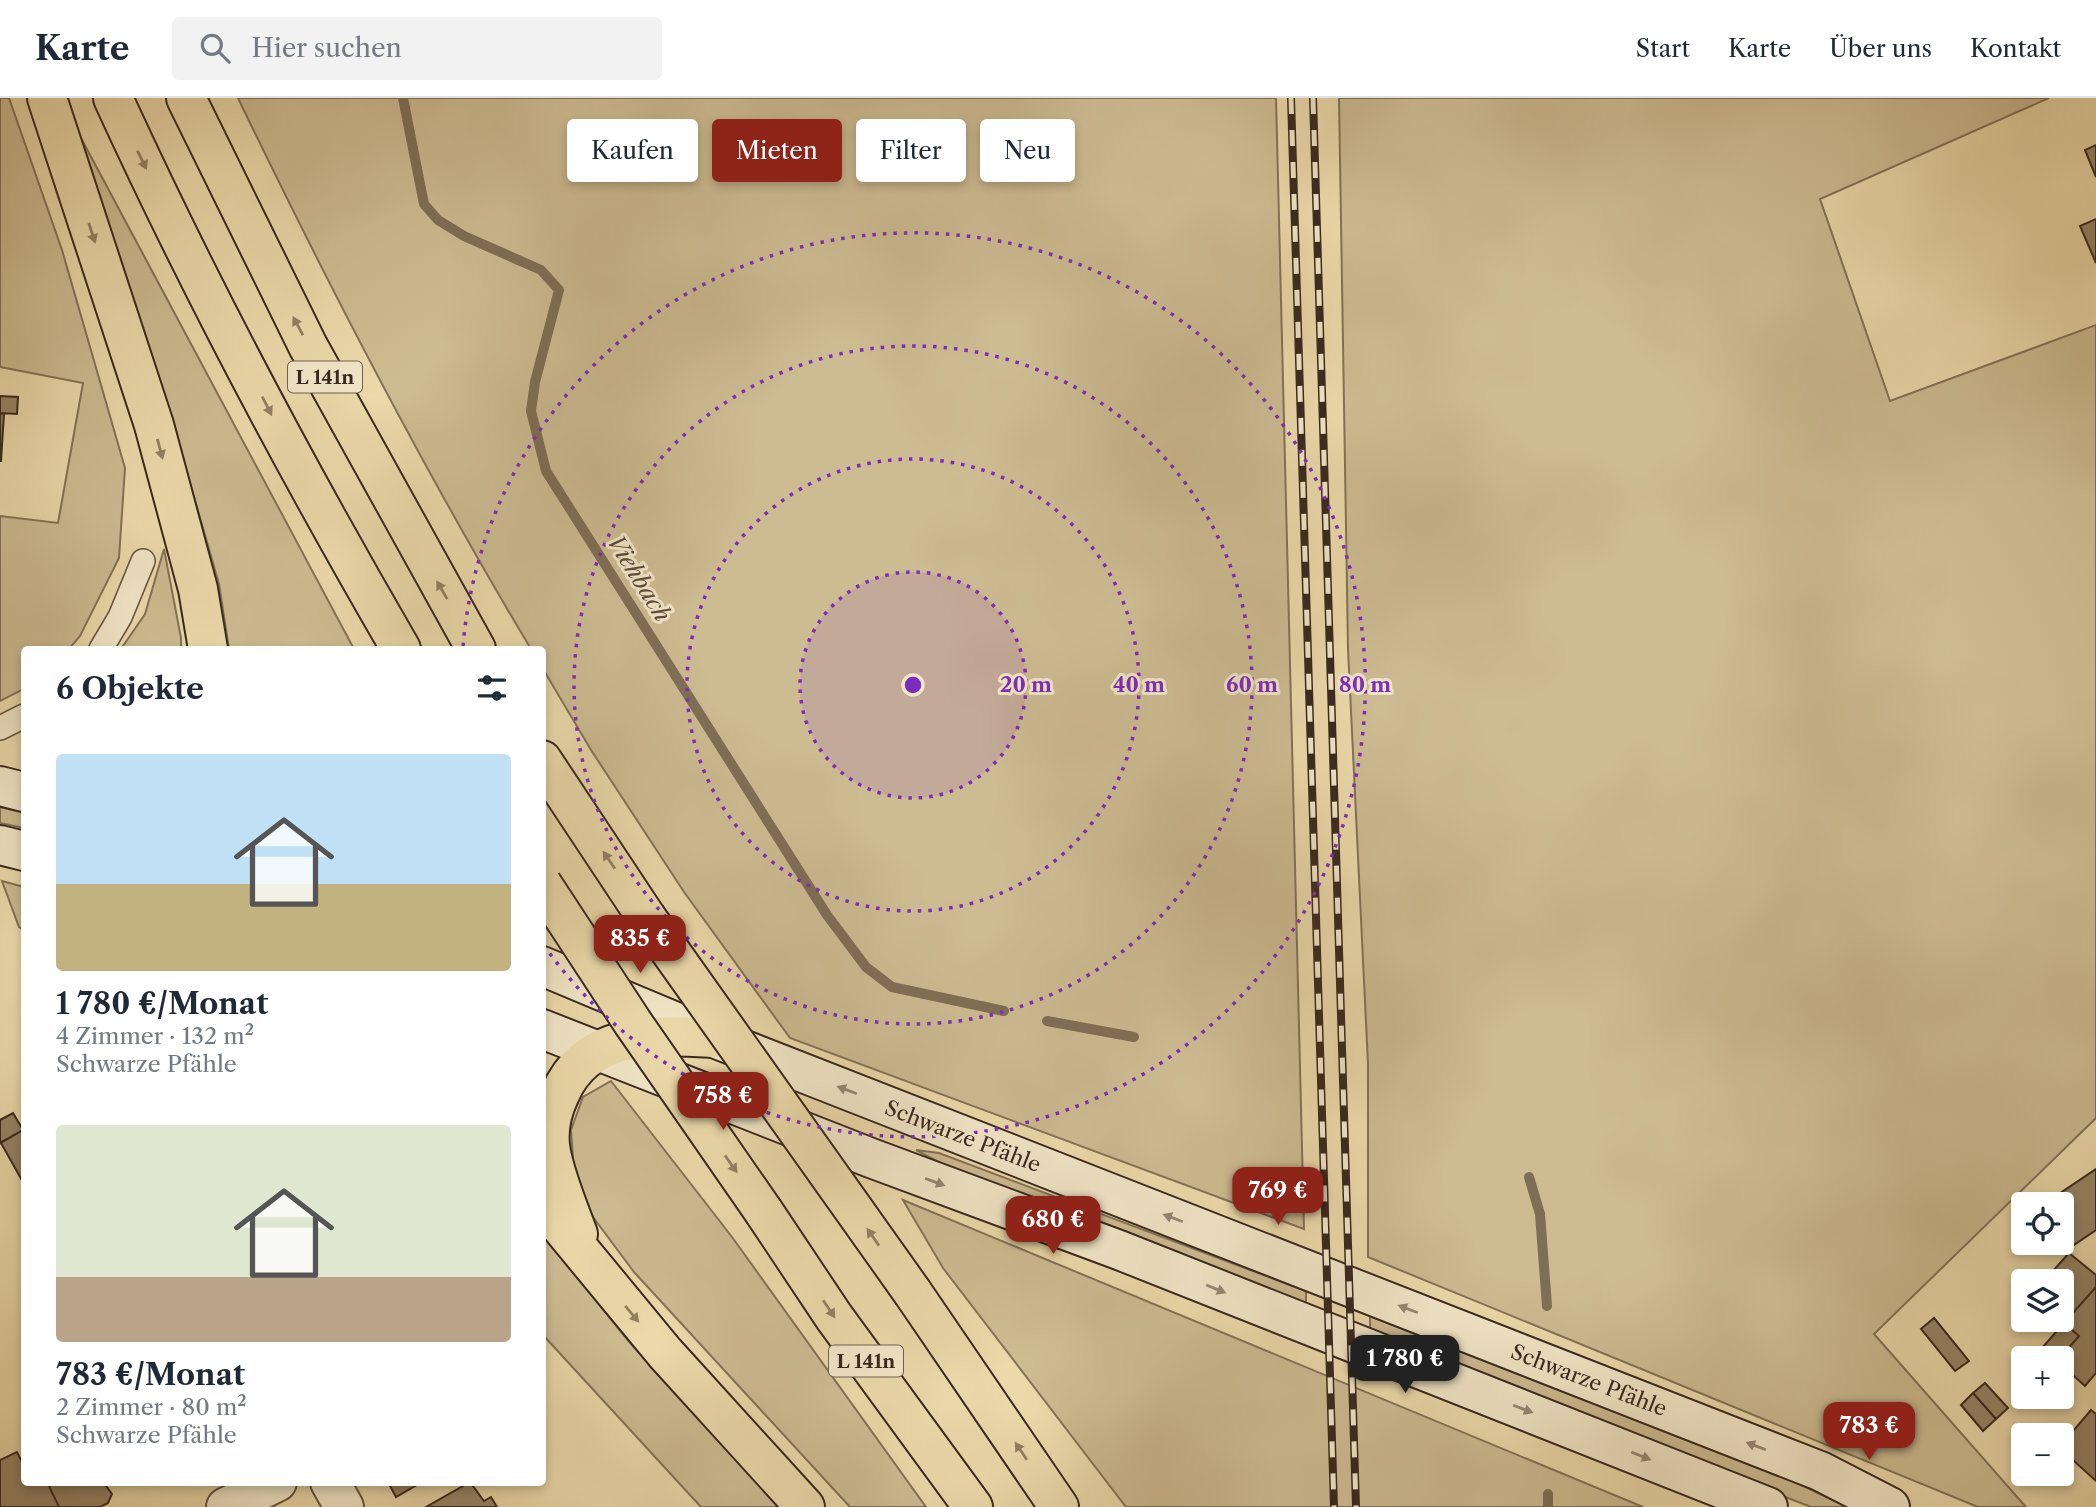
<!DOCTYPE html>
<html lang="de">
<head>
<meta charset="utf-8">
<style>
  :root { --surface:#fff; --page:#f2f2f3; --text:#1f2937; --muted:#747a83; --line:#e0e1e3; --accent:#8f2418 }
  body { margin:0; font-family:"Libre Caslon Text",serif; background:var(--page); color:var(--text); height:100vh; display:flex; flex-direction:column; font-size:26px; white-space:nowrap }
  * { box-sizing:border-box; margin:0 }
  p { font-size:23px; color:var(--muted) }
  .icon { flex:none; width:38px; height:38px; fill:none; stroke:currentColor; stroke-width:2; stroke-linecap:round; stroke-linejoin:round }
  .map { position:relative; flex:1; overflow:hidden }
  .details { position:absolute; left:21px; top:548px; width:525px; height:840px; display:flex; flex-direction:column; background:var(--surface); border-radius:7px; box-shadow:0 4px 10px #0003 }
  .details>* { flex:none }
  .top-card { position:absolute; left:567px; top:21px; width:665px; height:63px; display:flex; gap:14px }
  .fabs { position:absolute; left:2011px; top:1094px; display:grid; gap:14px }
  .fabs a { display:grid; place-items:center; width:63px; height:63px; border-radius:7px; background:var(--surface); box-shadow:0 4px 10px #0003; font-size:35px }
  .price { position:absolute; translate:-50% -60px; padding:0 16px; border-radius:14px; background:var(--accent); color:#fff; font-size:23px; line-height:46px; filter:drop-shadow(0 2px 4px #0008) }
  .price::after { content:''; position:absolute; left:50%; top:42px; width:21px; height:16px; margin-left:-10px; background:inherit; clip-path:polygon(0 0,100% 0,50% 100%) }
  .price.on { background:#222; color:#fff }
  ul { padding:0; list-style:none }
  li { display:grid; align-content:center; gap:14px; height:371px; padding:0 35px }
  li span { display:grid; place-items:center; height:217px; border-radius:7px; color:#555 }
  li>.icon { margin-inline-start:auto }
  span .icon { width:126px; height:126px; fill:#fffc; stroke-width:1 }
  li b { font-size:30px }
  h2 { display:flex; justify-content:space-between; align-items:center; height:84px; padding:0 35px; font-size:30px }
  .tag { padding:0 24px; border-radius:7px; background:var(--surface); box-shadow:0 4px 10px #0003; font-size:24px; line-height:63px }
  .tag.on { background:var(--accent); color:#fff }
  header { display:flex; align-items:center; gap:42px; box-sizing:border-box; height:98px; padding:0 35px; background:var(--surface); border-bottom:2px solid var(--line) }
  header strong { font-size:33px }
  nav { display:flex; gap:38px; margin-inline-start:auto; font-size:24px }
  .search { width:490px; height:63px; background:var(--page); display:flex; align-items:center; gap:18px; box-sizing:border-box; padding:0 24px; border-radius:7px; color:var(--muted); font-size:26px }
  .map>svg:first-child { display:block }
</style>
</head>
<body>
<header>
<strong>Karte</strong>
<div class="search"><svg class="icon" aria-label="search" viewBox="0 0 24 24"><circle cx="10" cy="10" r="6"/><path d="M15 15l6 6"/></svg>Hier suchen</div>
<nav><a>Start</a><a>Karte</a><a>Über uns</a><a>Kontakt</a></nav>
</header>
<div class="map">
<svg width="2096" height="1409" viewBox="0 0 2096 1409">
  <rect width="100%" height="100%" fill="#ebd9aa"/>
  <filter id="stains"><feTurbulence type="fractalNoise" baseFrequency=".00286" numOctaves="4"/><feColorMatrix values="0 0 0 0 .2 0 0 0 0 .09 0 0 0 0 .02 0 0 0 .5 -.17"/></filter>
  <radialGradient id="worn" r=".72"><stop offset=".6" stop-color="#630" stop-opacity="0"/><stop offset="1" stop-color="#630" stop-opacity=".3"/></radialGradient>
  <path fill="#cdbb92" stroke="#837258" stroke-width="2" d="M0,0H9L62,152L125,370L119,460L80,538L69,551H24V591L0,603V418L58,425L83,285L0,269Z
    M238,0H1276L1304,1131L790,940L684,794L591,652L543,571L542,551H531C424,373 328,187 238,0Z
    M1339,0H2049L1820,101L1890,303L2096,227V1020L1874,1236L2026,1409H1978L1368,1159V966L1348,551Z
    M81,40L354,551H229L219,486L186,371Z
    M164,451L181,540V551H121L145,516Z
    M0,709L24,715V730L0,725Z
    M2,783L24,789V832L19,829Z
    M611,983L732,1139L926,1409H850L634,1174L590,1115L574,1075L571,1032L583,999Z
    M916,1052L939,1055L1306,1193V1206L950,1070Z
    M903,1102L1643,1409H1126L943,1170Z
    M542,1136L631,1246L783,1409H701L543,1237Z
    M1370,1218L1797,1385L1847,1409H1811L1370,1236Z"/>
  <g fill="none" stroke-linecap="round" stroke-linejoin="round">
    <path stroke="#7f6e56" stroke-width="10" d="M403,0L424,106L438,122L464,138L541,172L559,192L535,284L531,313L546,373L827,817L866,869L892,889L1004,913
      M1047,923L1134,939
      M1529,1079L1540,1116L1547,1208
      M1548,1396V1409"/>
  </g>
  <path fill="#968467" stroke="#39281f" stroke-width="2" d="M2096,47V79L2085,52Z
    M2096,121V165L2080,128Z
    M0,298L18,299L17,316L0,315Z
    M0,315L4,316L1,363H0Z
    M13,1015L23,1032L0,1045V1022Z
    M23,1032L24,1034V1086L1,1045Z
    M2096,1071V1132L2068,1151L2062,1141V1106H2044Z
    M2069,1155L2096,1177V1189L2064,1225L2060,1222L2062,1183H2044Z
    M2096,1189V1275L2085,1288L2062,1267L2060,1260L2079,1238L2064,1225Z
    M1934,1220L1969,1263L1955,1273L1921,1231Z
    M2064,1225L2079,1238L2060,1260H2054L2042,1250Z
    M1985,1285L2008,1310L1996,1321L1973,1295Z
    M1973,1295L1996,1321L1983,1333L1961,1307Z
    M2091,1312L2096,1316V1383L2062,1352V1346Z
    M17,1354L24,1368V1384H47L59,1409H0V1362Z
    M47,1384H103L112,1396L108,1405L100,1409H59Z
    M388,1384H422L396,1399Z
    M470,1384L484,1403L491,1399L497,1409H426Z"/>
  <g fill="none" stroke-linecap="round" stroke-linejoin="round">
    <g stroke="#665442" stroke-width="26">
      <path id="lane" d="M101,551L120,519L143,463
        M0,630L24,618"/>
    </g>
    <g stroke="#665442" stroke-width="42">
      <path id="street" d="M330,1384L344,1409
        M226,1409L277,1384"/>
    </g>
    <g stroke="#39281f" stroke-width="42">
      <path id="secondary" d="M0,688L24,694
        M0,747L24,753
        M542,868L714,940L1820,1373L1890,1409
        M542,931L871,1060L1119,1152L1768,1409"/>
    </g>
    <g stroke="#39281f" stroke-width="42">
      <path id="highway" d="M47,0L154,327L198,491L208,551
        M113,0C199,188 297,372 401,551
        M186,0L308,248L476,551
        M542,662L646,819
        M542,1106L665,1255L805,1409
        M764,1114L834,1219L973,1409
        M578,1136C568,1109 556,1081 551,1054C547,1034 552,1013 560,996C587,932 657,937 714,940
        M913,1195L1059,1409"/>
    </g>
    <use href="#lane" stroke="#f2e6c8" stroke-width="23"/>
    <use href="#street" stroke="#f2e6c8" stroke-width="38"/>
    <use href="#secondary" stroke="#f2e6c8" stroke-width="38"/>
    <use href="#highway" stroke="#ebd9aa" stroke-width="38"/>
    <g stroke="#39281f" stroke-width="8">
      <path id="rail" d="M1291,0L1334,1409
        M1313,0L1356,1409"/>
    </g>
    <use href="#rail" stroke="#f2e6c8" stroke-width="5" stroke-dasharray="16" stroke-linecap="butt"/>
    <g stroke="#39281f" stroke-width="42" stroke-linecap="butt">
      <path id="highway-bridge" d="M542,786L633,925L764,1114
        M646,819L913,1195"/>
    </g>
    <use href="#highway-bridge" stroke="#ebd9aa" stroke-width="38"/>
  </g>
  <defs><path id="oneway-solid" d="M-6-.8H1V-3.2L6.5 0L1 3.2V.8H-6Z" transform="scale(1.75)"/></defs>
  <g fill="#928064">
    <use href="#oneway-solid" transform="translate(142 62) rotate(64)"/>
    <use href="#oneway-solid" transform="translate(92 135) rotate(72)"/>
    <use href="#oneway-solid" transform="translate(298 228) rotate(-118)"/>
    <use href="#oneway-solid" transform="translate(267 308) rotate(63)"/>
    <use href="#oneway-solid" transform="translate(160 351) rotate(75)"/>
    <use href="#oneway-solid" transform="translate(442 492) rotate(-120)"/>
    <use href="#oneway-solid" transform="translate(609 762) rotate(-124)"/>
    <use href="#oneway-solid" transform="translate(731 1066) rotate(55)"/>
    <use href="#oneway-solid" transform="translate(873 1139) rotate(-125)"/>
    <use href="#oneway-solid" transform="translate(829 1211) rotate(56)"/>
    <use href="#oneway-solid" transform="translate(632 1216) rotate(50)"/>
    <use href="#oneway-solid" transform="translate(1021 1353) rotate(-124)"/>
  </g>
  <g fill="#968774">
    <use href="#oneway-solid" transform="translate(847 992) rotate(-159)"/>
    <use href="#oneway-solid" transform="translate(935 1084) rotate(20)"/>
    <use href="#oneway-solid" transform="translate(1173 1120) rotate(-159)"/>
    <use href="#oneway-solid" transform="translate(1216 1191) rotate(22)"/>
    <use href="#oneway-solid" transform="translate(1408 1211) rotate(-159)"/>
    <use href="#oneway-solid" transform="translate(1523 1311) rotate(21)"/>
    <use href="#oneway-solid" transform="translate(1756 1348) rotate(-159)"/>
    <use href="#oneway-solid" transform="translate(1641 1358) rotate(22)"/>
  </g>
  <circle cx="913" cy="587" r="113" fill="#7b2cbf" fill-opacity=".12"/>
  <g fill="none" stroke="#7b2cbf" stroke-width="3.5" stroke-dasharray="3.5 7">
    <circle cx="913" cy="587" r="113"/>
    <circle cx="913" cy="587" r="226"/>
    <circle cx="913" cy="587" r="339"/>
    <path d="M463 548A452 452 0 1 1 543 846"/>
  </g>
  <g text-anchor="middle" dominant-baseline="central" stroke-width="6" stroke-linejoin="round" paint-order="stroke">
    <g fill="#f2e6c8" stroke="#706152" stroke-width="2">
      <rect x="288" y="263.5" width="74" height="31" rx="5"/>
      <rect x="829" y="1247.5" width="74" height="31" rx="5"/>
    </g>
    <g font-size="19" font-weight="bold" fill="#39281f">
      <text x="325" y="279">L 141n</text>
      <text x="866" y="1263">L 141n</text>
    </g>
    <g font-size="21" fill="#39281f" stroke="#f2e6c8">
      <text transform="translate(963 1038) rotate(21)">Schwarze Pfähle</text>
      <text transform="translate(1589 1282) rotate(21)">Schwarze Pfähle</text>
    </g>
    <g font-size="23" font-style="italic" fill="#5c4b3b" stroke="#f2e6c8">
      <text transform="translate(639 480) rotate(58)">Viehbach</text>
    </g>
  </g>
  <circle cx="913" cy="587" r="10" fill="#7b2cbf" stroke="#f2e6c8" stroke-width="3.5"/>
  <g font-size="21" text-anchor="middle" font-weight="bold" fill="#7b2cbf" stroke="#f2e6c8" stroke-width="6" stroke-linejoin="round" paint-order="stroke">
    <text x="1026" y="594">20 m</text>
    <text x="1139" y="594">40 m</text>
    <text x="1252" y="594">60 m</text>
    <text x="1365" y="594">80 m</text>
  </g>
  <rect width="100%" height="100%" filter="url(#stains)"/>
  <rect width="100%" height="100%" fill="url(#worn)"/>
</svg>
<div class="fabs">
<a><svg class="icon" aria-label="locate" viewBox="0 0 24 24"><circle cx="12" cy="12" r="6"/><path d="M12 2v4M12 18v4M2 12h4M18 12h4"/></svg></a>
<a><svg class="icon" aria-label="layers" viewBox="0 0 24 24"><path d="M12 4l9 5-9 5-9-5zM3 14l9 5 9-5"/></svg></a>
<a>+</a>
<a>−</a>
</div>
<b class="price" style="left:640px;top:877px">835 €</b>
<b class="price" style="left:723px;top:1034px">758 €</b>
<b class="price" style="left:1278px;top:1129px">769 €</b>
<b class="price" style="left:1053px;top:1158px">680 €</b>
<b class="price on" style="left:1405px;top:1297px">1 780 €</b>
<b class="price" style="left:1869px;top:1364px">783 €</b>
<div class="top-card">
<a class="tag">Kaufen</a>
<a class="tag on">Mieten</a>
<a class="tag">Filter</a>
<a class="tag">Neu</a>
</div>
<section class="details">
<h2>6 Objekte<svg class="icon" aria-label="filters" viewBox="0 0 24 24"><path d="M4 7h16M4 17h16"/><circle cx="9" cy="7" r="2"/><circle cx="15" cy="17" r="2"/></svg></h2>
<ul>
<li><span style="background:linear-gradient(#bfe0f5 60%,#c2b280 0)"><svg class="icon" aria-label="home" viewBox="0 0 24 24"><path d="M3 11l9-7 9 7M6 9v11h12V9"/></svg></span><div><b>1 780 €/Monat</b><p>4 Zimmer · 132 m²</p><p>Schwarze Pfähle</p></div></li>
<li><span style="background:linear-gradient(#dfe7d0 70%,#b9a48a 0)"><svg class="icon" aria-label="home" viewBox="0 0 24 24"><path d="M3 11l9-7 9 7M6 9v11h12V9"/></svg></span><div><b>783 €/Monat</b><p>2 Zimmer · 80 m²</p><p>Schwarze Pfähle</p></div></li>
</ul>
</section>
</div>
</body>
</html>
